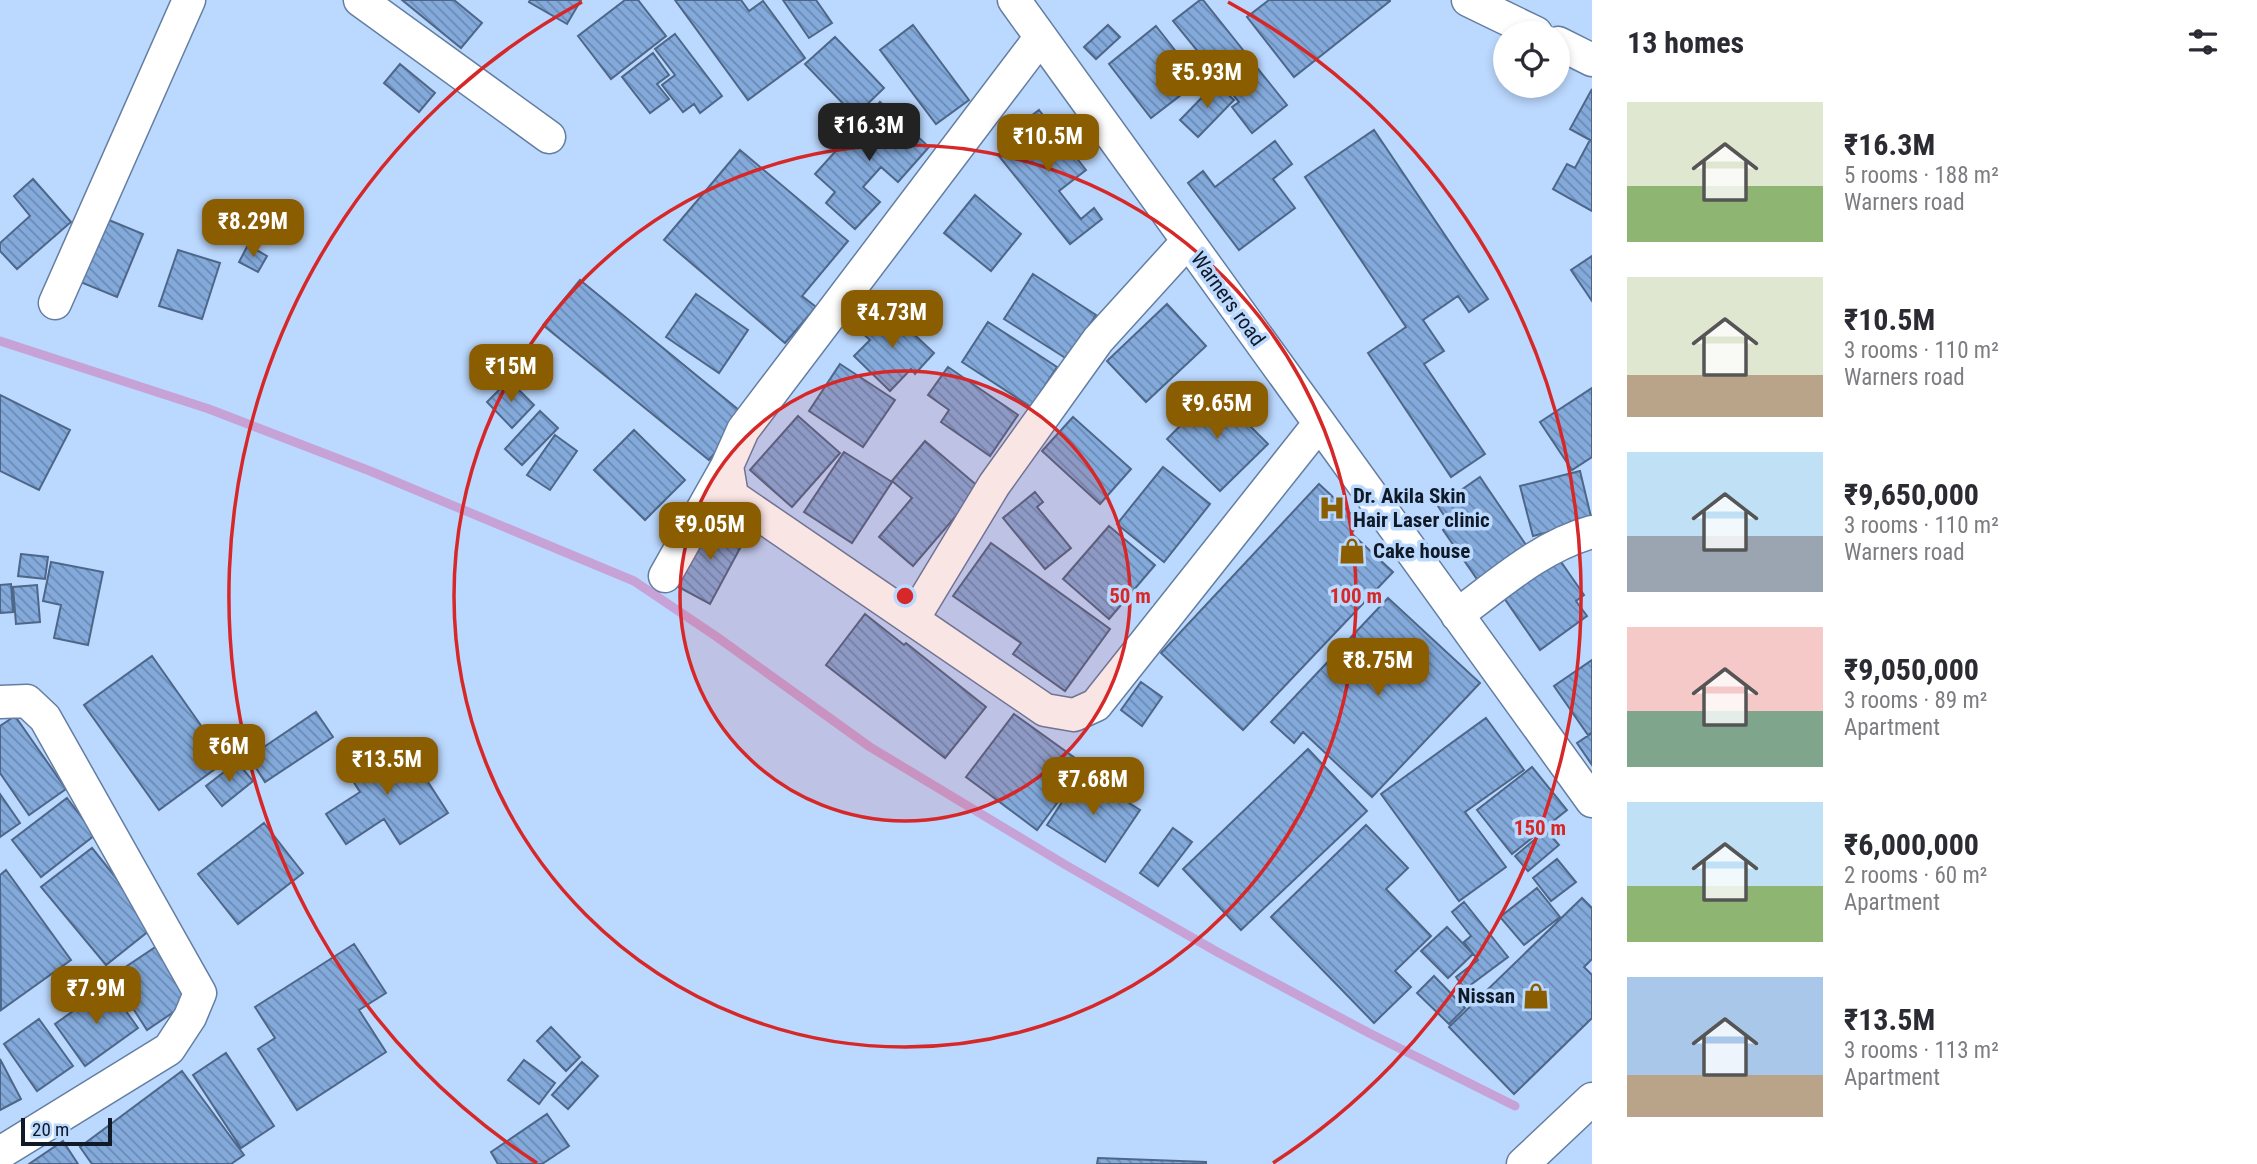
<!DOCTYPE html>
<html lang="en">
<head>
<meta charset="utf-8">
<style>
  :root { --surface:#fff; --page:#f2f2f3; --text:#2b2b33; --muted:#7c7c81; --accent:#8a5d00 }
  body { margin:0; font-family:"Roboto Condensed",sans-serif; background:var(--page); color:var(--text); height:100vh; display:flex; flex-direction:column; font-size:26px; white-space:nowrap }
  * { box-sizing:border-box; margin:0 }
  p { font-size:23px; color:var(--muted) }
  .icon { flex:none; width:38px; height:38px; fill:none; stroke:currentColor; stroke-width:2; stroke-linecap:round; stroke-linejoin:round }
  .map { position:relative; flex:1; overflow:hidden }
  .side { display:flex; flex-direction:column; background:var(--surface); width:665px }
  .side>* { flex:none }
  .fabs { position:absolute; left:1493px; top:21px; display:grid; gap:14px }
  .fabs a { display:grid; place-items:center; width:77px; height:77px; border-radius:50%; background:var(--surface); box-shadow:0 4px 10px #0003; font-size:35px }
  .scale { position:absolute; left:21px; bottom:18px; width:91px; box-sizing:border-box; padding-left:7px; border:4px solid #0f1927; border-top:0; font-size:19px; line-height:24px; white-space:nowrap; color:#0f1927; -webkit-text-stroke:5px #bbd8fe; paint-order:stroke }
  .price { position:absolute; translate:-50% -60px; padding:0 16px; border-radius:14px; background:var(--accent); color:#fff; font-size:23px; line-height:46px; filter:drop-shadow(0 2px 4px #0008) }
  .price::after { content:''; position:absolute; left:50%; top:42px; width:21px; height:16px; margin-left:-10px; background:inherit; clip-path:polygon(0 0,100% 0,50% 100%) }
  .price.on { background:#222; color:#fff }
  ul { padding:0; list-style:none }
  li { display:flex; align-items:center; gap:21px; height:175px; padding:0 35px }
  li span { display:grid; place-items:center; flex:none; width:196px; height:140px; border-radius:0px; color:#555 }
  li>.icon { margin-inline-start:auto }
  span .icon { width:84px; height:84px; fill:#fffc; stroke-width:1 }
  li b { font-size:30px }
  h2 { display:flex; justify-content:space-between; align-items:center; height:84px; padding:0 35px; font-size:30px }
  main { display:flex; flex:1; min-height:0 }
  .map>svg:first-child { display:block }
</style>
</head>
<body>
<main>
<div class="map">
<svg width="1592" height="1164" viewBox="0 0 1592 1164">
  <defs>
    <pattern id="building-back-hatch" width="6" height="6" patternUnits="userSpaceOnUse" patternTransform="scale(1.75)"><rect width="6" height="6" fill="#84aadc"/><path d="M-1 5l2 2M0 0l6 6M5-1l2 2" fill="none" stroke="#6a8ab2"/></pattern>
  </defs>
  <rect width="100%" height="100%" fill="#bbd8fe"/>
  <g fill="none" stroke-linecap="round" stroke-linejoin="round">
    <path stroke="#c7a2d7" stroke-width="9" d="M0,341L209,409L370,471L634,581L717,637L870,747L1064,864L1219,953L1369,1033L1515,1106"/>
  </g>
  <path fill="url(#building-back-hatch)" stroke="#4e6789" stroke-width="2" d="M402,0H454L482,23L461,48Z
    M530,0H581L567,24L529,2Z
    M625,0H638L666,36L611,79L578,36Z
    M675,0H741L749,11L763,1L805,58L748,100Z
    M783,0H816L832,23L809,38Z
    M1200,0H1203L1287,105L1252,133L1232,107L1239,102L1173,21Z
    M1269,0H1390V1L1294,77L1247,17Z
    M913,25L969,100L936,124L880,50Z
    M1108,25L1120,37L1096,59L1084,47Z
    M1156,26L1199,81L1151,118L1109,64Z
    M675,34L722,96L700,113L694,104L683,112L662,85L675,75L655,49Z
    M835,37L884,88L855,116L805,64Z
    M653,53L669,75L657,84L669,99L650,113L622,77Z
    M400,64L435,93L419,112L384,83Z
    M1216,83L1234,100L1198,137L1180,120Z
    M1592,89V211L1553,189L1567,164L1575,168L1590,140L1570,129Z
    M880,102L929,147L898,182L881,167L863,187L880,202L855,229L826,203L835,192L815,174Z
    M1039,110L1086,170L1059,191L1081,219L1094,208L1102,219L1070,244L998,155L1021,137L1014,129Z
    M1374,130L1488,299L1469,312L1458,296L1423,320L1444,351L1424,364L1485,454L1451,477L1368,353L1406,327L1305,177Z
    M1275,141L1292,164L1273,179L1295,208L1239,250L1188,183L1203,171L1215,187Z
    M740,150L848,241L802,296L816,307L785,343L664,240Z
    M33,179L71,222L17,269L0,251V243L30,216L14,196Z
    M975,195L1021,234L991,271L944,233Z
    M104,218L143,234L117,297L78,281Z
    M248,245L267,256L258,272L239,262Z
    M178,250L220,263L202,319L159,306Z
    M1592,256V301L1571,270Z
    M1033,274L1096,315L1067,359L1004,319Z
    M580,280L746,416L709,460L543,325Z
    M696,294L748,330L719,373L666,337Z
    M1167,304L1206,346L1146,402L1107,361Z
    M885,307L934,353L915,374L911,369L890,391L854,356L870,340L861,332Z
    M988,322L1057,367L1031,407L962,362Z
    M840,364L895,400L863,447L809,411Z
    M948,367L1018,415L990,456L941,422L949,410L928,395Z
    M509,380L534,405L512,428L487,402Z
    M1592,388V457L1572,470L1540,422Z
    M1215,391L1268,444L1220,491L1167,439Z
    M0,395L70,430L39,490L0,471Z
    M540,411L558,428L522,465L505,449Z
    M798,416L840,453L792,507L750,470Z
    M1073,417L1131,469L1100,504L1042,451Z
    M634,430L685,480L645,520L594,470Z
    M555,435L577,451L550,490L527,475Z
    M925,441L980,488L913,566L879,537L912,498L892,481Z
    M844,452L892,482L852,543L804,512Z
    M1163,467L1210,504L1164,562L1117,524Z
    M1580,471L1592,521L1533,536L1520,486Z
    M1480,477L1528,548L1479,582L1443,530L1450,525L1438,506Z
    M1319,484L1361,523L1351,533L1393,572L1243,730L1161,653Z
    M1035,492L1043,502L1037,507L1071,548L1045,569L1003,518Z
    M711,521L745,539L710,604L675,585Z
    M1109,526L1155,565L1109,619L1063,579Z
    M991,543L1110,629L1065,691L1013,654L1021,643L953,596Z
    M21,554L48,557L45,579L18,576Z
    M1557,556L1584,595L1576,601L1587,616L1540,650L1502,595Z
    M51,562L103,572L88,645L54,638L61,605L43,601Z
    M11,584L13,612L0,613V585Z
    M37,585L40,622L16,624L13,587Z
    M1388,598L1480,683L1372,797L1303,732L1294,743L1271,722Z
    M865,614L904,645L906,643L986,707L945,758L826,665Z
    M152,656L226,761L159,810L84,705Z
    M1592,660V732L1588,735L1554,686Z
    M1141,682L1162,697L1142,726L1121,710Z
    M316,712L333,737L265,782L249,757Z
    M1014,714L1075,758L1056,783L1066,791L1037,830L966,777Z
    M15,716L66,789L29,815L0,773V726Z
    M1486,718L1524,770L1465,812L1506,867L1459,901L1381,794Z
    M1592,733V765L1577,743Z
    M385,741L398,761L410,754L448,813L400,844L384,819L346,844L326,814L360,792L344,767Z
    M1308,749L1367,811L1241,930L1183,869Z
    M237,762L253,781L222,806L206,786Z
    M1532,767L1567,810L1512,854L1477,810Z
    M1082,772L1140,810L1105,862L1047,825Z
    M0,794L20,823L0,837Z
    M67,798L95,835L41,877L12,840Z
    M264,823L303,873L238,924L198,874Z
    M1366,825L1408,868L1386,889L1431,936L1395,971L1411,987L1374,1023L1271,917Z
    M1173,828L1192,842L1158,886L1140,873Z
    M1546,830L1559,845L1528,871L1515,856Z
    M92,848L155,926L106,965L41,887Z
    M1557,859L1576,882L1551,901L1533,878Z
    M6,870L71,960L1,1010L0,875Z
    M1537,888L1560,917L1524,945L1500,917Z
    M1582,898L1592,908V959L1584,967L1592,975V1018L1514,1094L1449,1027Z
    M1464,902L1508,957L1465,989L1456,977L1478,960L1464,942L1471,936L1452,912Z
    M1447,927L1473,954L1448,978L1421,951Z
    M354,944L386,993L359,1010L386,1052L297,1110L258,1049L275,1038L255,1007Z
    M157,946L193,999L147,1030L112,976Z
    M1434,976L1465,1008L1449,1024L1417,993Z
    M108,986L138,1028L85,1066L55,1024Z
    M39,1019L73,1066L37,1091L4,1044Z
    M551,1027L580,1057L566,1071L537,1041Z
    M226,1053L274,1126L241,1148L193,1075Z
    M0,1059L21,1099L0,1110Z
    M524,1060L555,1083L539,1104L508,1080Z
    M582,1062L598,1076L568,1109L552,1095Z
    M182,1071L244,1155L231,1164H92L80,1147Z
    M547,1114L569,1146L542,1164H498L491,1152Z
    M63,1141L78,1164H29Z
    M1098,1158L1206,1162V1164H1097Z"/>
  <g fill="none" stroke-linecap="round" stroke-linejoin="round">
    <g stroke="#647ea1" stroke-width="35">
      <path id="street" d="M360,0L549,137
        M1014,0L1592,801
        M1468,0L1536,33
        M1040,38L743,430L727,466L732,496L1045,710L1074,715L1096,705L1319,424
        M1558,43L1592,60
        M55,303L189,0
        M665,576L727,466
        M1457,615C1499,584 1541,546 1592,532
        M913,619L994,485L1098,340L1187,242
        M0,702L27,701L45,718L200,993L190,1017L169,1049L0,1153
        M1523,1164L1592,1099"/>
    </g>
    <use href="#street" stroke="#fff" stroke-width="32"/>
  </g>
  <circle cx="905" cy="596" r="225" fill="#d62828" fill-opacity=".12"/>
  <g fill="none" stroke="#d62828" stroke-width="3.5">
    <circle cx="905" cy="596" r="225"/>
    <circle cx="905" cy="596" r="451"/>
    <path d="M537 1163A676 676 0 0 1 582 2M1228 2A676 676 0 0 1 1273 1163"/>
  </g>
  <defs>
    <g id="hospital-bare" transform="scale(2.1)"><path d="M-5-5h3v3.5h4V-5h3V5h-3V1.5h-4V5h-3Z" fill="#8a5d00" stroke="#bbd8fe" stroke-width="2.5" paint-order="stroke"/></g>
    <g id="shop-bare" transform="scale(2.1)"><path d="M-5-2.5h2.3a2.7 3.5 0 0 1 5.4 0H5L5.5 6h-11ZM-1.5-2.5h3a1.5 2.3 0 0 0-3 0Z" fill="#8a5d00" stroke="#bbd8fe" stroke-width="2.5" paint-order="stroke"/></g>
  </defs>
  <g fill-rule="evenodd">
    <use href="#hospital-bare" x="1332" y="508"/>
    <use href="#shop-bare" x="1352" y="551"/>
    <use href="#shop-bare" x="1536" y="996"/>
  </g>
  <g text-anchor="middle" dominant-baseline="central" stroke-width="7" stroke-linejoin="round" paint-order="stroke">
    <g font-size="21" fill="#0f1927" stroke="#bbd8fe">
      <text transform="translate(1228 299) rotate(54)">Warners road</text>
    </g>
    <g font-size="21" font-weight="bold" fill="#0f1927" stroke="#bbd8fe" text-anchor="start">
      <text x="1353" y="496">Dr. Akila Skin<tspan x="1353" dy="24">Hair Laser clinic</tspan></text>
      <text x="1373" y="551">Cake house</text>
      <text x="1515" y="996" text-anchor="end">Nissan</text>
    </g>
  </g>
  <circle cx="905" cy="596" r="10" fill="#d62828" stroke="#bbd8fe" stroke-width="3.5"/>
  <g font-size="21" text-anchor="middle" font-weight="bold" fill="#d62828" stroke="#bbd8fe" stroke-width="7" stroke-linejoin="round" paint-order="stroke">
    <text x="1130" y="603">50 m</text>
    <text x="1356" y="603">100 m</text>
    <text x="1540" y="835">150 m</text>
  </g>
</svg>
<div class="fabs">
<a><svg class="icon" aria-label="locate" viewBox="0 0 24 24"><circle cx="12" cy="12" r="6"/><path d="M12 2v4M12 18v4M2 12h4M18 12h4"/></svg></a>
</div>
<div class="scale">20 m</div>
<b class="price" style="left:1207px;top:110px">₹5.93M</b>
<b class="price on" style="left:869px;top:163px">₹16.3M</b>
<b class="price" style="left:1048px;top:174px">₹10.5M</b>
<b class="price" style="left:253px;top:259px">₹8.29M</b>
<b class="price" style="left:892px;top:350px">₹4.73M</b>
<b class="price" style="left:511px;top:404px">₹15M</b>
<b class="price" style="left:1217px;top:441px">₹9.65M</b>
<b class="price" style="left:710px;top:562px">₹9.05M</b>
<b class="price" style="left:1378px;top:698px">₹8.75M</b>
<b class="price" style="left:229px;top:784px">₹6M</b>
<b class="price" style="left:387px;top:797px">₹13.5M</b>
<b class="price" style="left:1093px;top:817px">₹7.68M</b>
<b class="price" style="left:96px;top:1026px">₹7.9M</b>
</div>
<section class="side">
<h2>13 homes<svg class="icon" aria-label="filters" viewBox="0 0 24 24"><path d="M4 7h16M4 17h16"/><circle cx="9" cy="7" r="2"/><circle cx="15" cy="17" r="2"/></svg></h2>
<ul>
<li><span style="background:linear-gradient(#dfe7d0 60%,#8fb573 0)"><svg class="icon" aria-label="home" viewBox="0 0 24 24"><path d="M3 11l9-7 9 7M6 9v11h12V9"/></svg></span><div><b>₹16.3M</b><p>5 rooms · 188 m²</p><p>Warners road</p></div></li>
<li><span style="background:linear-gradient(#dfe7d0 70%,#b9a48a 0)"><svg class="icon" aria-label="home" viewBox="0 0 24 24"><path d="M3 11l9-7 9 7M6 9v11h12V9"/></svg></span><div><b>₹10.5M</b><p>3 rooms · 110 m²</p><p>Warners road</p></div></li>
<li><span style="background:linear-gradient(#bfe0f5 60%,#9aa5b1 0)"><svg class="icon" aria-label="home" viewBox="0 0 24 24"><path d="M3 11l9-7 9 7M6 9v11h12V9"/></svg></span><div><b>₹9,650,000</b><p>3 rooms · 110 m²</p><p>Warners road</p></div></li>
<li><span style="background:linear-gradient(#f6c9c9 60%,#7fa58c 0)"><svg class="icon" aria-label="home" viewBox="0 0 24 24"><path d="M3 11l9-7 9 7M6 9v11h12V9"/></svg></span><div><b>₹9,050,000</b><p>3 rooms · 89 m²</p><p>Apartment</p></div></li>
<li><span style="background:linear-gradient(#bfe0f5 60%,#8fb573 0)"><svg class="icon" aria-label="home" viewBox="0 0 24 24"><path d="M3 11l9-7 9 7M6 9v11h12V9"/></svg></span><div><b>₹6,000,000</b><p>2 rooms · 60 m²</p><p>Apartment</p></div></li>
<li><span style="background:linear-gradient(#a9c7e8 70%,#b9a48a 0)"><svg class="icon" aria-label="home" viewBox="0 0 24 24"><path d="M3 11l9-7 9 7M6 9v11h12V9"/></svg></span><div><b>₹13.5M</b><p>3 rooms · 113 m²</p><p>Apartment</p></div></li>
</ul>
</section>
</main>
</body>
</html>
